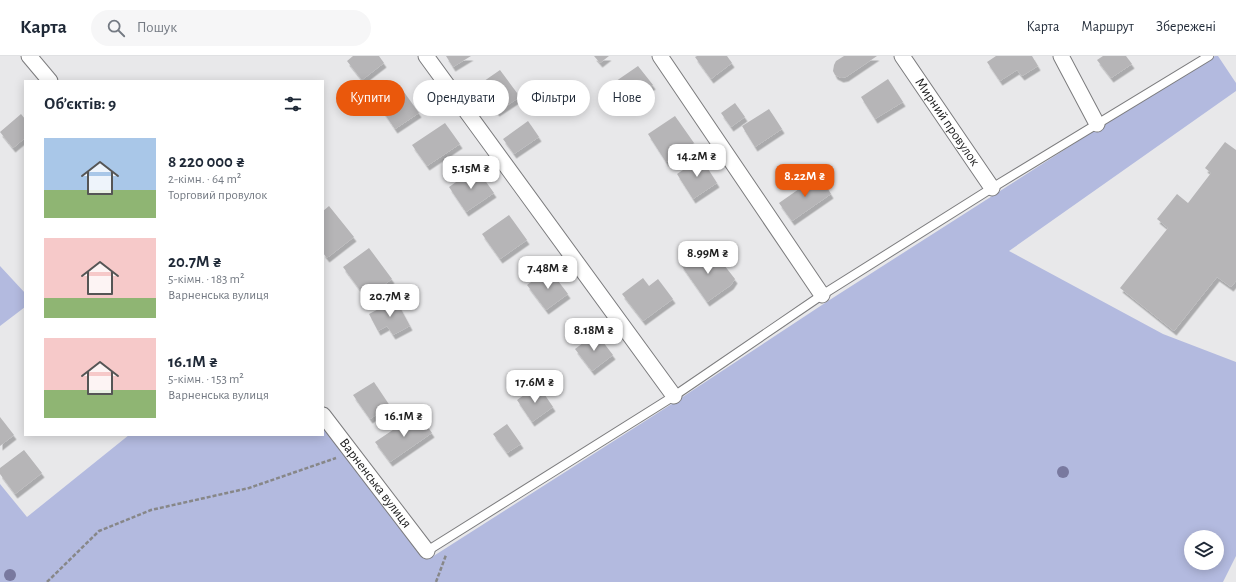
<!DOCTYPE html>
<html lang="uk">
<head>
<meta charset="utf-8">
<style>
  :root { --surface:#fff; --page:#f6f6f7; --text:#1f2937; --muted:#747a83; --line:#e0e1e3; --accent:#ea580c }
  body { margin:0; font-family:"Alegreya Sans",sans-serif; background:var(--page); color:var(--text); height:100vh; display:flex; flex-direction:column; font-size:15px; white-space:nowrap }
  * { box-sizing:border-box; margin:0 }
  p { font-size:13px; color:var(--muted) }
  .icon { flex:none; width:22px; height:22px; fill:none; stroke:currentColor; stroke-width:2; stroke-linecap:round; stroke-linejoin:round }
  .map { position:relative; flex:1; overflow:hidden }
  .panel { position:absolute; left:24px; top:24px; width:300px; height:356px; display:flex; flex-direction:column; background:var(--surface); border-radius:0px; box-shadow:0 2px 10px #0003 }
  .panel>* { flex:none }
  .hud { position:absolute; left:336px; top:24px; width:380px; height:36px; display:flex; gap:8px }
  .tools { position:absolute; left:1184px; top:474px; display:grid; gap:8px }
  .tools a { display:grid; place-items:center; width:40px; height:40px; border-radius:50%; background:var(--surface); box-shadow:0 2px 10px #0003; font-size:20px }
  .price { position:absolute; translate:-50% -34px; padding:0 9px; border-radius:8px; background:#fff; color:#222; font-size:13px; line-height:26px; filter:drop-shadow(0 1px 2px #0008) }
  .price::after { content:''; position:absolute; left:50%; top:24px; width:12px; height:9px; margin-left:-6px; background:inherit; clip-path:polygon(0 0,100% 0,50% 100%) }
  .price.active { background:var(--accent); color:#fff }
  ul { padding:0; list-style:none }
  li { display:flex; align-items:center; gap:12px; height:100px; padding:0 20px }
  li span { display:grid; place-items:center; flex:none; width:112px; height:80px; border-radius:0px; color:#555 }
  li>.icon { margin-inline-start:auto }
  span .icon { width:48px; height:48px; fill:#fffc; stroke-width:1 }
  li b { font-size:17px }
  h2 { display:flex; justify-content:space-between; align-items:center; height:48px; padding:0 20px; font-size:17px }
  .tag { padding:0 14px; border-radius:18px; background:var(--surface); box-shadow:0 2px 10px #0003; font-size:14px; line-height:36px }
  .tag.active { background:var(--accent); color:#fff }
  header { display:flex; align-items:center; gap:24px; box-sizing:border-box; height:56px; padding:0 20px; background:var(--surface); border-bottom:1px solid var(--line) }
  header strong { font-size:19px }
  nav { display:flex; gap:22px; margin-inline-start:auto; font-size:14px }
  .search { width:280px; height:36px; background:var(--page); display:flex; align-items:center; gap:10px; box-sizing:border-box; padding:0 14px; border-radius:22px; color:var(--muted); font-size:15px }
  .map>svg:first-child { display:block }
</style>
</head>
<body>
<header>
<strong>Карта</strong>
<div class="search"><svg class="icon" aria-label="search" viewBox="0 0 24 24"><circle cx="10" cy="10" r="6"/><path d="M15 15l6 6"/></svg>Пошук</div>
<nav><a>Карта</a><a>Маршрут</a><a>Збережені</a></nav>
</header>
<div class="map">
<svg width="1236" height="526" viewBox="0 0 1236 526">
  <defs>
    <filter id="shadow"><feDropShadow dx="2.5" dy="4.5" stdDeviation="0" flood-color="#0004"/></filter>
  </defs>
  <rect width="100%" height="100%" fill="#e8e8ea"/>
  <path fill="#b3badf" fill-rule="evenodd" d="M1215,0H1218L1236,27V35L1009,195L1163,278L1236,306V500L1223,526H0V428L27,461L129,379H323V359L432,501L678,344L828,245L1100,71ZM1191,481H1217V507H1191Z
    M0,210L25,237V251L0,270Z"/>
  <path fill="#b6b5b7" filter="url(#shadow)" d="M353,0H379L384,7L362,24L347,5Z
    M446,0H471L453,11Z
    M594,0H609L600,7Z
    M697,0H727L732,7L711,23L695,1Z
    M844,0H877L846,21L841,22L835,19L833,15L834,9L836,5Z
    M996,0H1032L1038,10L1022,20L1017,14L1000,25L987,6Z
    M1103,0H1126L1132,8L1111,22L1097,4Z
    M638,10L653,29L620,51L606,32Z
    M500,14L520,41L497,56L491,48L486,51L474,32Z
    M888,23L903,46L875,63L861,41Z
    M401,32L419,57L395,73L378,48Z
    M735,47L745,61L731,71L721,57Z
    M769,53L782,73L755,91L742,70Z
    M21,58L25,63V82L13,92L0,76Z
    M675,60L694,87L666,106L648,78Z
    M528,65L539,81L514,98L503,83Z
    M445,67L460,88L427,110L412,89Z
    M1225,86L1236,94V225L1231,231L1217,221L1174,275L1120,232L1168,172L1157,163L1177,138L1188,147L1211,117L1205,112Z
    M701,102L717,127L693,143L677,118Z
    M476,112L494,137L466,156L449,131Z
    M819,119L831,138L792,165L779,147Z
    M329,150L354,181L327,202L323,197V155Z
    M509,159L527,184L500,203L482,178Z
    M369,192L392,223L366,242L343,211Z
    M707,192L720,211L724,209L735,223L731,229L707,246L681,209Z
    M549,213L568,238L546,254L527,229Z
    M643,222L649,230L658,223L673,243L643,265L622,238Z
    M396,244L410,270L393,279L387,270L378,275L369,258Z
    M596,277L613,299L592,315L575,293Z
    M374,326L390,350L370,363L353,339Z
    M538,329L553,351L532,366L517,344Z
    M418,357L432,377L390,406L375,386Z
    M0,361L14,379L0,390Z
    M507,368L521,388L507,397L493,378Z
    M24,394L42,417L15,438L0,418V412Z"/>
  <g fill="none" stroke-linecap="round" stroke-linejoin="round">
    <g stroke="#7c7c7e" stroke-width="10">
      <path id="lane" d="M427,495L674,340L822,239L992,132L1209,0"/>
    </g>
    <g stroke="#7c7c7e" stroke-width="17">
      <g id="street">
        <path d="M29,0L50,25"/>
        <path d="M426,0L674,340"/>
        <path d="M660,0L822,239"/>
        <path id="s1" d="M902,0L992,132"/>
        <path d="M1061,0L1097,68"/>
        <path id="s2" d="M323,359L427,495"/>
      </g>
    </g>
    <path stroke="#878788" stroke-width="2.5" stroke-dasharray="4 2" stroke-linecap="butt" d="M47,526L99,475L151,454L249,432L336,402
      M436,526L446,499"/>
    <use href="#lane" stroke="#fff" stroke-width="8"/>
    <use href="#street" stroke="#fff" stroke-width="15"/>
  </g>
  <g fill="#79799f">
    <circle cx="1063" cy="416" r="6"/>
    <circle cx="10" cy="519" r="6"/>
  </g>
  <g text-anchor="middle" dominant-baseline="central" stroke-width="3" stroke-linejoin="round" paint-order="stroke">
    <g font-size="14" fill="#232324" stroke="#fff">
      <text stroke="none"><textPath href="#s1" startOffset="80">Мирний провулок</textPath></text>
      <text stroke="none"><textPath href="#s2" startOffset="86">Варненська вулиця</textPath></text>
    </g>
  </g>
</svg>
<div class="tools">
<a><svg class="icon" aria-label="layers" viewBox="0 0 24 24"><path d="M12 4l9 5-9 5-9-5zM3 14l9 5 9-5"/></svg></a>
</div>
<b class="price" style="left:697px;top:122px">14.2M ₴</b>
<b class="price" style="left:471px;top:134px">5.15M ₴</b>
<b class="price active" style="left:805px;top:142px">8.22M ₴</b>
<b class="price" style="left:708px;top:219px">8.99M ₴</b>
<b class="price" style="left:548px;top:234px">7.48M ₴</b>
<b class="price" style="left:390px;top:262px">20.7M ₴</b>
<b class="price" style="left:594px;top:296px">8.18M ₴</b>
<b class="price" style="left:535px;top:348px">17.6M ₴</b>
<b class="price" style="left:404px;top:382px">16.1M ₴</b>
<div class="hud">
<a class="tag active">Купити</a>
<a class="tag">Орендувати</a>
<a class="tag">Фільтри</a>
<a class="tag">Нове</a>
</div>
<section class="panel">
<h2>Об’єктів: 9<svg class="icon" aria-label="filters" viewBox="0 0 24 24"><path d="M4 7h16M4 17h16"/><circle cx="9" cy="7" r="2"/><circle cx="15" cy="17" r="2"/></svg></h2>
<ul>
<li><span style="background:linear-gradient(#a9c7e8 65%,#8fb573 0)"><svg class="icon" aria-label="home" viewBox="0 0 24 24"><path d="M3 11l9-7 9 7M6 9v11h12V9"/></svg></span><div><b>8 220 000 ₴</b><p>2-кімн. · 64 m²</p><p>Торговий провулок</p></div></li>
<li><span style="background:linear-gradient(#f6c9c9 75%,#8fb573 0)"><svg class="icon" aria-label="home" viewBox="0 0 24 24"><path d="M3 11l9-7 9 7M6 9v11h12V9"/></svg></span><div><b>20.7M ₴</b><p>5-кімн. · 183 m²</p><p>Варненська вулиця</p></div></li>
<li><span style="background:linear-gradient(#f6c9c9 65%,#8fb573 0)"><svg class="icon" aria-label="home" viewBox="0 0 24 24"><path d="M3 11l9-7 9 7M6 9v11h12V9"/></svg></span><div><b>16.1M ₴</b><p>5-кімн. · 153 m²</p><p>Варненська вулиця</p></div></li>
</ul>
</section>
</div>
</body>
</html>
